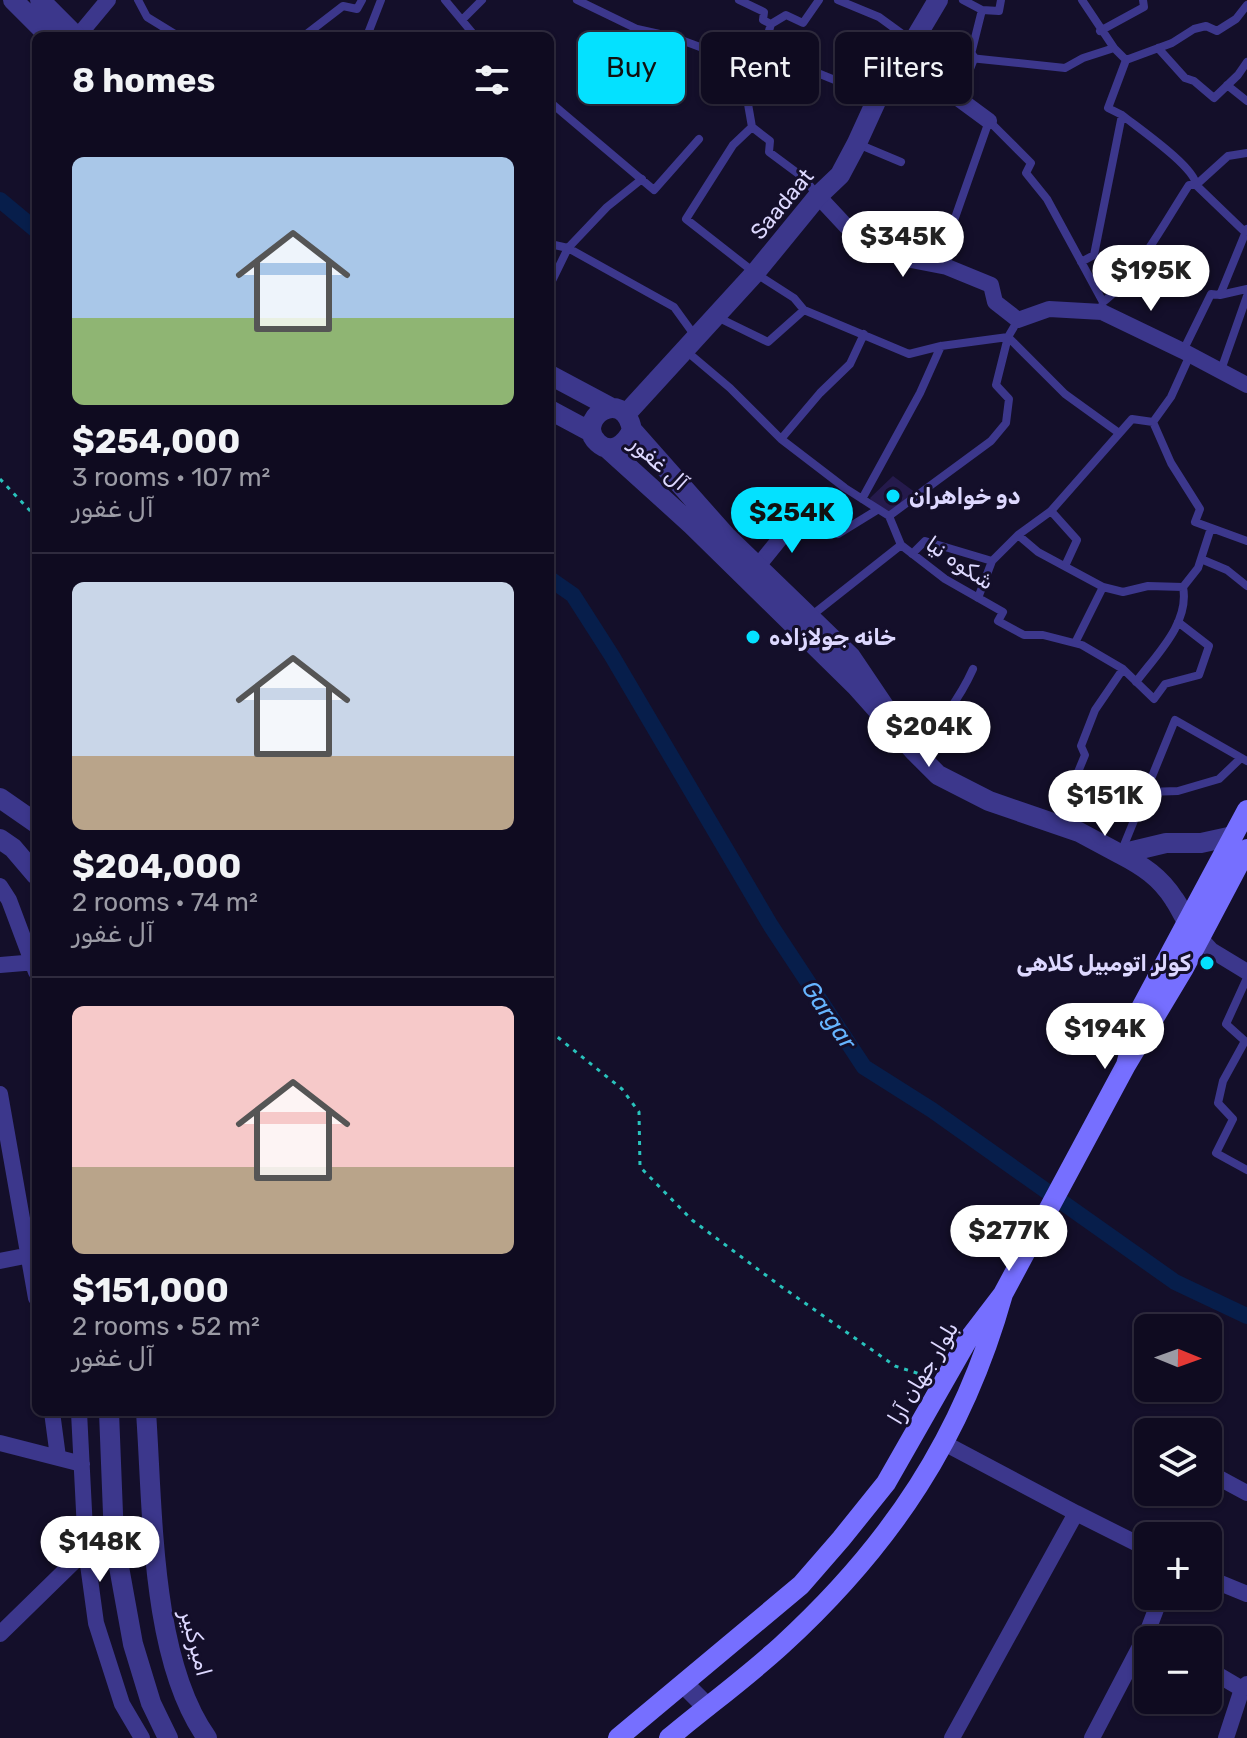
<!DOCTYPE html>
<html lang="en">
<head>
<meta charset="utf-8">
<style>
  :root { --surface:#0f0b20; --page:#181429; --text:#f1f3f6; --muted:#9b9ba5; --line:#2f2b3e; --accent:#04e1ff }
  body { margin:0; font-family:Rubik,"Noto Sans Arabic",sans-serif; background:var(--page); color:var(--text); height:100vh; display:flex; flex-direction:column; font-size:30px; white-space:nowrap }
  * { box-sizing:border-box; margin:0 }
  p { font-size:26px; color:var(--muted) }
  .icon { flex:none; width:44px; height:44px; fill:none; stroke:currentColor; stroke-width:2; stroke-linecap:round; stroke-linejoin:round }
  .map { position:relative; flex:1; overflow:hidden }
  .sheet { position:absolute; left:32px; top:32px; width:522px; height:1384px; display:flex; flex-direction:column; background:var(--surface); border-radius:12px; box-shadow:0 2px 6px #0004,0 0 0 2px var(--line) }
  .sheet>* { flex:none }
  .guide { position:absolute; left:578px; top:32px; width:548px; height:72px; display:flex; gap:16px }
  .needle { width:52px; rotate:91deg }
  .tools { position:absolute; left:1134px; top:1314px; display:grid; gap:16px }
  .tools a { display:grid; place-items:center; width:88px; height:88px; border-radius:12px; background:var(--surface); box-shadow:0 2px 6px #0004,0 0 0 2px var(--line); font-size:40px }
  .price { position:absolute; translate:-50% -68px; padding:0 18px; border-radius:28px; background:#fff; color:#222; font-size:26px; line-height:52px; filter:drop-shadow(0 2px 4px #0008) }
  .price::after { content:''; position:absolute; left:50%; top:48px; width:24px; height:18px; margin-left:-12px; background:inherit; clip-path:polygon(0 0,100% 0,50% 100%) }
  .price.on { background:var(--accent); color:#111 }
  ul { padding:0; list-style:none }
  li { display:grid; align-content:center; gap:16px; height:424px; padding:0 40px }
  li+li { border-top:2px solid var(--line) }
  li span { display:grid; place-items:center; height:248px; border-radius:12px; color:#555 }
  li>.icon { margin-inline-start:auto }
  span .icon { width:144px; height:144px; fill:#fffc; stroke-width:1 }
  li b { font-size:34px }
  h2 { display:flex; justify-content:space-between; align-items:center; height:96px; padding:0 40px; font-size:34px }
  .chip { padding:0 28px; border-radius:12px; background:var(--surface); box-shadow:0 2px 6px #0004,0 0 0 2px var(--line); font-size:28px; line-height:72px }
  .chip.on { background:var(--accent); color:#111 }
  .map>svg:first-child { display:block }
</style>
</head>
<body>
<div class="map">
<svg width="1247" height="1738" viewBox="0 0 1247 1738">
  <rect width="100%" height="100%" fill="#140f2a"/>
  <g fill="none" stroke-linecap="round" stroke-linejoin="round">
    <path stroke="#071e4b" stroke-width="16" d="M0,200L36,230
      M550,579L573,595L612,656L771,926L864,1067L932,1110L1175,1282L1247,1316"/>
  </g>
  <path fill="#251a4c" d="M893,476L916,493L888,513L877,510L870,498Z"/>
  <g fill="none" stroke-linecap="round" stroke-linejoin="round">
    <path stroke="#29c2bc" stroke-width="3" stroke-dasharray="4 6" stroke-linecap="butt" d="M0,479L36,517
      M550,1031L622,1089L639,1112L640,1167L692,1220L779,1285L895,1366L929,1377"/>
    <path stroke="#3c378c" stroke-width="8" d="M138,0L147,17L178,36
      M445,0L475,36
      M577,0L637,29L673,37L700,47L763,51L771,24L763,20L764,12L739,0
      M838,0L879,17L912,41
      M963,0L982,10
      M1001,0L999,11L982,10L970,58L1065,68L1083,58L1114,48L1126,60
      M1082,0L1114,48
      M462,20L482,0
      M771,24L786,15L803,23L819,0
      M1100,31L1144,7L1143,0
      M304,36L343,6L357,9L362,0
      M367,36L381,0
      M1158,48L1185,78L1194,81L1214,98L1238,75L1247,62
      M763,51L877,97
      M1227,85L1247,101
      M760,87L748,104L752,127L770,141L769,152L804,178L817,195
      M550,102L654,190L699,139
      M1122,115L1108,108L1126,60L1172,43L1194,29L1206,26L1217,31L1236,19L1247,5
      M752,127L733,145L686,219L755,273L794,298L804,310L909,354L941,346L1008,337
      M858,144L901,162
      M550,244L568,248L674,307L695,336
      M1081,262L1094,255L1122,115C1138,128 1195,167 1196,185L1245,232
      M947,267L950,232L989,121L1031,163L1026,173L1047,199L1103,302
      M550,285L568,248L607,207L642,179
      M1220,295L1247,289
      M1102,307L1103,302C1136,277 1166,220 1189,185H1196L1228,156L1247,153
      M715,316L768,342L804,310
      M1008,337L1065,394L1119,433
      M685,350L730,388L781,439L845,488L889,516L901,545L945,579L1003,612L998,621L1024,635H1043L1082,645L1123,669L1154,699L1165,684L1199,675L1209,646L1178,622
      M1183,351L1211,294L1220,295L1247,229
      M1221,370L1247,296
      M1153,422L1171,463L1200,509L1195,522L1247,541
      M781,439L820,393L850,364L864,334
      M862,499L920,393L941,346
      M1051,511L1077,540L1065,566
      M889,516L991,441L1006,423L1009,399L996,385L1008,337L1018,320
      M838,534L877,510
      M1018,535L1038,552L1103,587L1075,643
      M912,554L925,541L992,561L978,598
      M1201,559L1227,570L1247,586
      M992,561L1018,535L1051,511L1132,419L1153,422L1171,397L1190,355
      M1103,587L1123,592L1148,586L1183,587C1190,623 1156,655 1136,682
      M1183,587L1198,568L1211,528
      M811,616L901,545
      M916,750C939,725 959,700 973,669
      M1147,792L1178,791L1219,779L1241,758
      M1057,823L1085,755L1081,746L1095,710L1123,669
      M1122,850L1175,720L1247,761
      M1247,978L1226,1024L1245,1041L1223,1081L1218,1103L1233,1119L1216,1153L1247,1170"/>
    <path stroke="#3c378c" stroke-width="16" d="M78,36L108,0
      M907,56L945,82L959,85
      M970,58L955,96L989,121
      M818,196L846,226L911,260L947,267L991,285L995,302L1018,320L1049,309L1102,312L1183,351L1247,385
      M758,566L796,519
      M0,886L9,900L36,972
      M1200,938L1211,950L1247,972
      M0,965L36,962
      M0,1094L36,1298
      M0,1261L30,1255
      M52,1412L58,1457
      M79,1412L86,1550L96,1623L122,1704L142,1738
      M0,1443L82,1464
      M944,1443L1076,1513L952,1738
      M1208,1472L1247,1493
      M1076,1513L1148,1549
      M1208,1578L1247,1594
      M0,1634L86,1550
      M1208,1669L1242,1689
      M1092,1738L1147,1633L1161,1596
      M1226,1738L1242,1689L1247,1684"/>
    <path stroke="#3c378c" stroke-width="20" d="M13,0L49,36
      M40,0L76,36
      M550,375L610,407
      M550,410L591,432
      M626,414L755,273L818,196L840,175L857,143L878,97L906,59L913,42L938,0
      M607,448L692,525L856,686L915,752L851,657L726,536L632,430C623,384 573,421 598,443C612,456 626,443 632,430
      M915,752L938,775L989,801L1079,832L1120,854
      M0,798L36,823
      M0,839L13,848L36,875
      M1194,932C1185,922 1182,910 1174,899C1160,877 1143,866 1120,854L1166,843H1201L1233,836
      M109,1412L114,1539L123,1589L133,1644L151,1703L168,1738
      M146,1412C153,1508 150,1658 207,1738
      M684,1684L707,1707"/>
    <path stroke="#766fff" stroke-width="20" d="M1247,810L1141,1008L1126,1065L1184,968L1247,849
      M1003,1294L1126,1065
      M618,1738L801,1585L841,1539L886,1483L967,1341L1003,1294C963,1437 891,1545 782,1645C746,1678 706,1707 669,1738"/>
  </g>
  <g fill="#04e1ff" stroke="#140f2a" stroke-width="3">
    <circle cx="893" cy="496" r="8"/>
    <circle cx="753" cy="637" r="8"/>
    <circle cx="1207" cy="963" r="8"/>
  </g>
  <g text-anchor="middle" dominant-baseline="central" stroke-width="6" stroke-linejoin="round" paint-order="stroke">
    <g font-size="22" fill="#ddd8ff" stroke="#140f2a">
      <text transform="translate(782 204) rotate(-50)">Saadaat</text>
      <text transform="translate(659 463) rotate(42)">آل غفور</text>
      <text transform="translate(960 563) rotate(34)">شکوه نیا</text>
      <text transform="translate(923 1373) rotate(-59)">بلوار جهان آرا</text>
      <text transform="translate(196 1643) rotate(75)">امیرکبیر</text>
    </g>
    <g font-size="22" font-weight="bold" fill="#ddd8ff" stroke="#140f2a" text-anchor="start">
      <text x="909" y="496">دو خواهران</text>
      <text x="769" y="637">خانه جولازاده</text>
      <text x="1191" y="963" text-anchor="end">کولر اتومبیل کلاهی</text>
    </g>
    <g font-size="24" font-style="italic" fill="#66b5ff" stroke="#140f2a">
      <text transform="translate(829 1015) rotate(56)">Gargar</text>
    </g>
  </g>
</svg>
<div class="tools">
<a><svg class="needle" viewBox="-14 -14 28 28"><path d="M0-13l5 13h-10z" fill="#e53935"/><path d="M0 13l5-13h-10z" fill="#9b9ba5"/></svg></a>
<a><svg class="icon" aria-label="layers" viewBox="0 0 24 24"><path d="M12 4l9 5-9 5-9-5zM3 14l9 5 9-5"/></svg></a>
<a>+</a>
<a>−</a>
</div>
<b class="price" style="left:903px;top:279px">$345K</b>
<b class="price" style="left:1151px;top:313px">$195K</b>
<b class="price on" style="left:792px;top:555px">$254K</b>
<b class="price" style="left:929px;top:769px">$204K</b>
<b class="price" style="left:1105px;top:838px">$151K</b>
<b class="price" style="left:1105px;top:1071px">$194K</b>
<b class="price" style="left:1009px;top:1273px">$277K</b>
<b class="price" style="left:100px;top:1584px">$148K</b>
<div class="guide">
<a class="chip on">Buy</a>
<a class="chip">Rent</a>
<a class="chip">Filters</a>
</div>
<section class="sheet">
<h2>8 homes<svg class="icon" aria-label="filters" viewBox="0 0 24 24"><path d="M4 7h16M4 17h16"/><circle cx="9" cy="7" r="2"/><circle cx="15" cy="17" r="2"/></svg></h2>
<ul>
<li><span style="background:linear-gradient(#a9c7e8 65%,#8fb573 0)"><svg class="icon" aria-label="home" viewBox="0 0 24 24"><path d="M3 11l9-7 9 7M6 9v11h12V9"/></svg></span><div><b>$254,000</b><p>3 rooms · 107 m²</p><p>آل غفور</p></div></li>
<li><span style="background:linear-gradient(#c9d6e8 70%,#b9a48a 0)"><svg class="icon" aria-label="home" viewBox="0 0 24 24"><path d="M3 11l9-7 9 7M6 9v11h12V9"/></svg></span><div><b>$204,000</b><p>2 rooms · 74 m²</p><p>آل غفور</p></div></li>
<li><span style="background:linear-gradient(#f6c9c9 65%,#b9a48a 0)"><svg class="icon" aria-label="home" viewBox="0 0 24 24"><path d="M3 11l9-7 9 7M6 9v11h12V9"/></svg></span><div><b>$151,000</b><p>2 rooms · 52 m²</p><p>آل غفور</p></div></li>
</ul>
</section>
</div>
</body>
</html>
